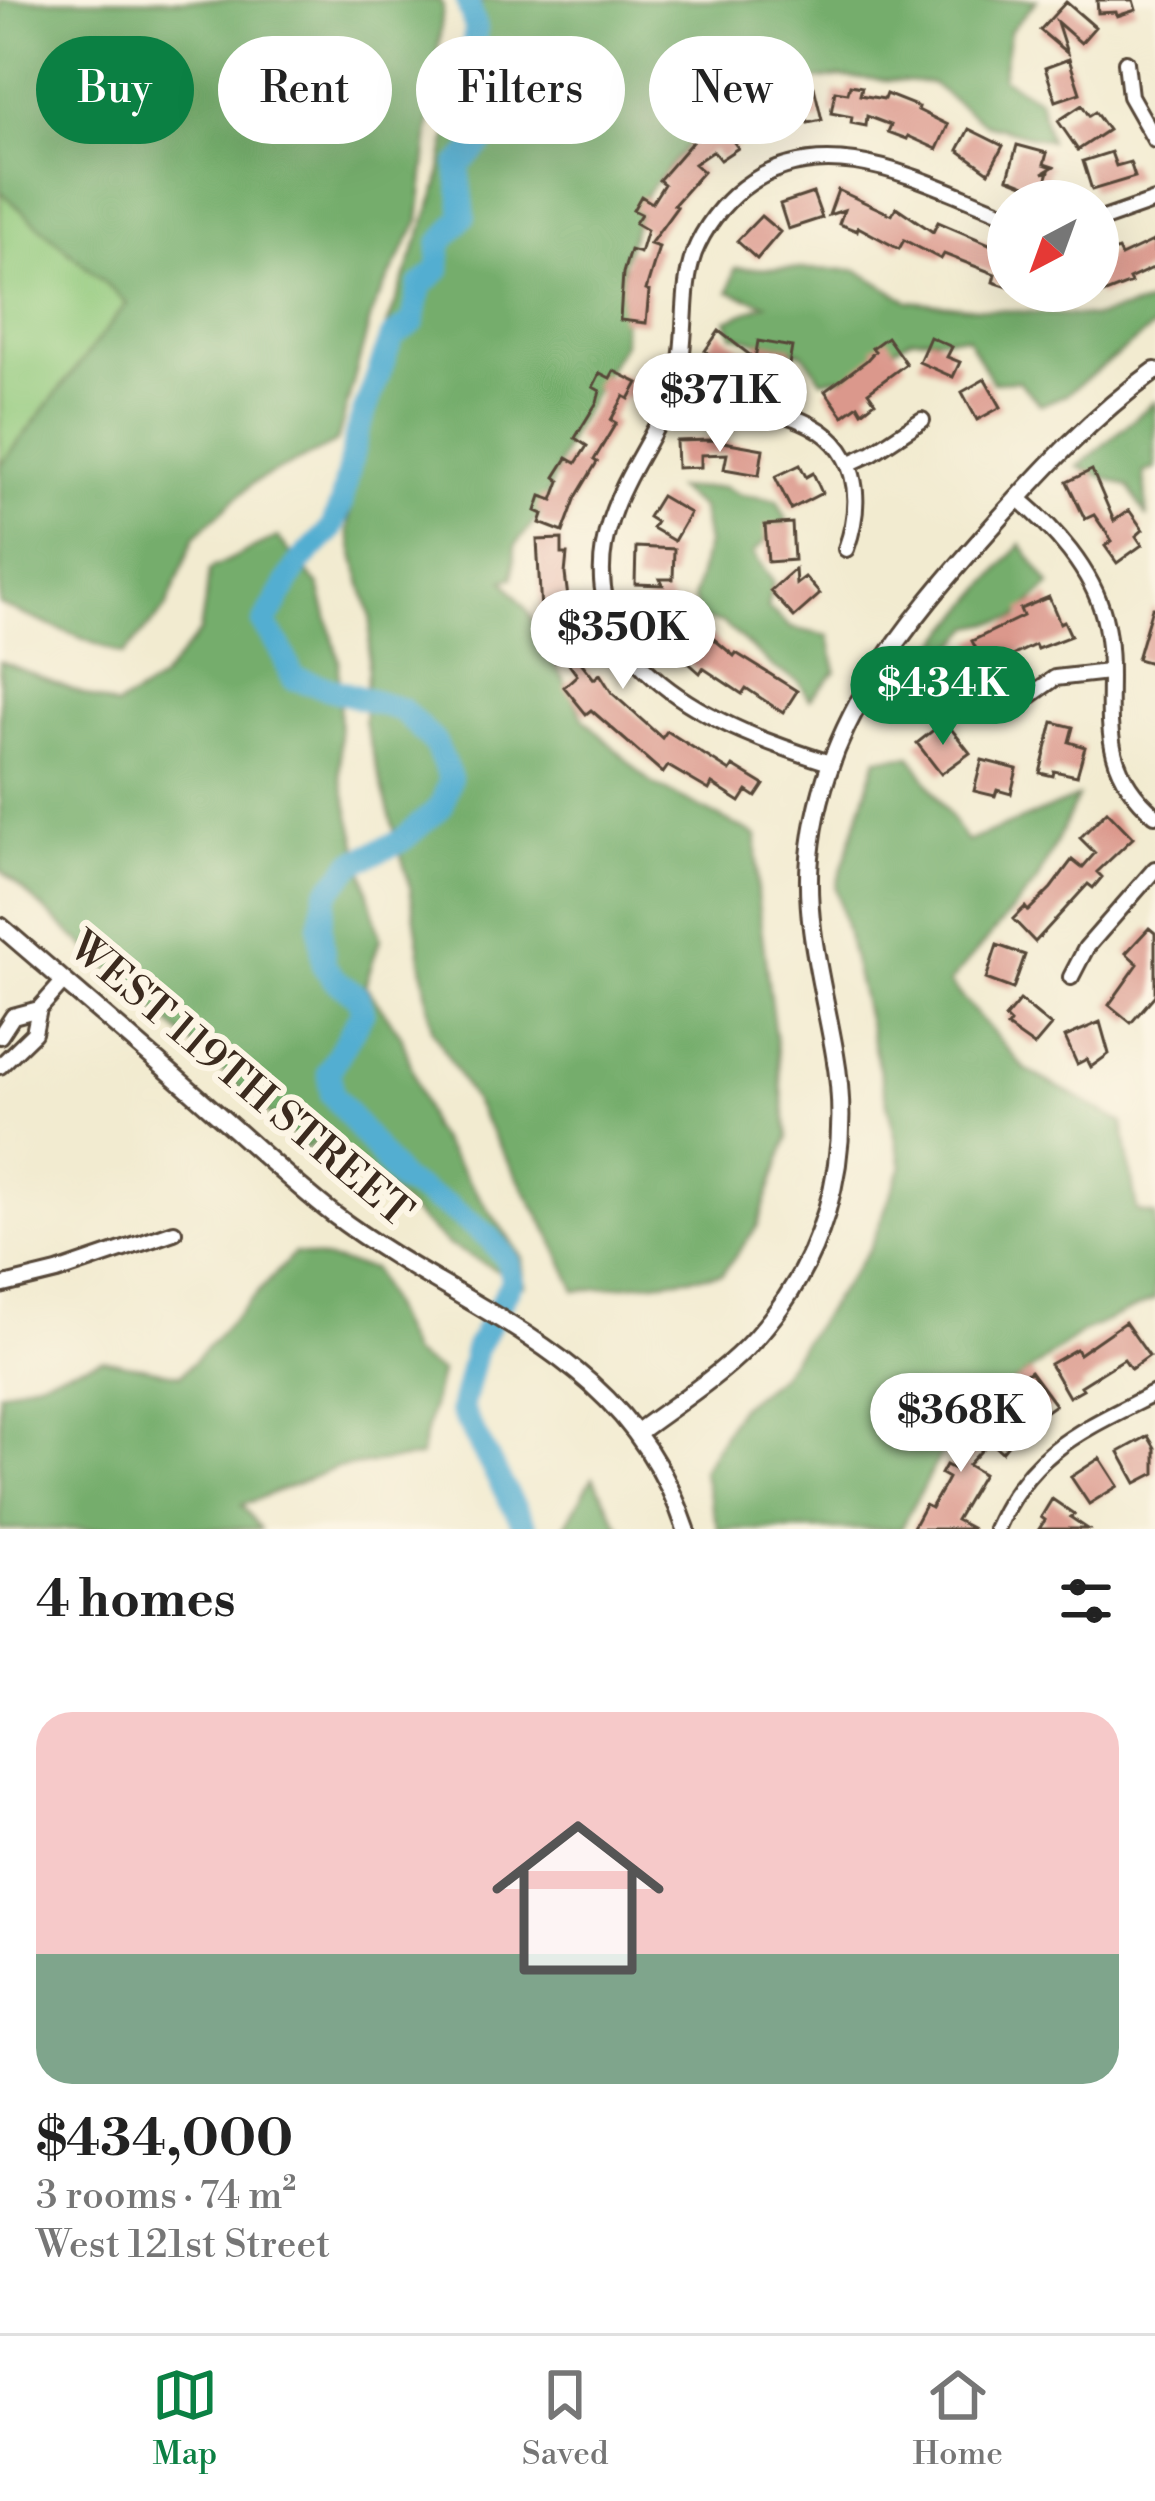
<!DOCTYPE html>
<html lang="en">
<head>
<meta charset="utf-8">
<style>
  :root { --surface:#fff; --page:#f2f2f2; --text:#222; --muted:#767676; --line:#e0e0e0; --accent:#0b8043 }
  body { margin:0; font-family:"Libre Bodoni",serif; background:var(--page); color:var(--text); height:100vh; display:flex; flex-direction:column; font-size:45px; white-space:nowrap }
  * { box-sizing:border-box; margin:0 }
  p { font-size:39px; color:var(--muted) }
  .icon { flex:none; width:66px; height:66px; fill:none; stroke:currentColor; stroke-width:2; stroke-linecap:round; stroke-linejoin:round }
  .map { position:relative; height:1529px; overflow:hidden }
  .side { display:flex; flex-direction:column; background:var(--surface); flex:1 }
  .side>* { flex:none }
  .banner { position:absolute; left:36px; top:36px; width:1083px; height:108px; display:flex; gap:24px }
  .needle { width:78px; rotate:221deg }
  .tools { position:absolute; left:987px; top:180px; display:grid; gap:24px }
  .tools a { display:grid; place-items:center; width:132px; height:132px; border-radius:50%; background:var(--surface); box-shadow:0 12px 48px #0002; font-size:60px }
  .price { position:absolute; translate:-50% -102px; padding:0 27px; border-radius:42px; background:#fff; color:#222; font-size:39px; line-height:78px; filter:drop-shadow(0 3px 6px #0008) }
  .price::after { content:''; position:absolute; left:50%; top:72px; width:36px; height:27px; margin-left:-18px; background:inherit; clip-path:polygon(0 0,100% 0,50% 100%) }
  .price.selected { background:var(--accent); color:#fff }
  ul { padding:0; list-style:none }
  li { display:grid; align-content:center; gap:24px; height:636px; padding:0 36px }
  li span { display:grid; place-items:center; height:372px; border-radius:36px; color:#555 }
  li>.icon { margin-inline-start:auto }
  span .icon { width:216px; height:216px; fill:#fffc; stroke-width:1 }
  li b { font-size:51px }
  h2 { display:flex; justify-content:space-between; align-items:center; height:144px; padding:0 36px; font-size:51px }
  .pill { padding:0 42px; border-radius:54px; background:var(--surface); box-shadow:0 12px 48px #0002; font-size:42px; line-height:108px }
  .pill.selected { background:var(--accent); color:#fff }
  .tab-bar { display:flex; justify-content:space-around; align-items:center; height:168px; border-top:3px solid var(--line); background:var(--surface); font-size:33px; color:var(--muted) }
  .tab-bar a { display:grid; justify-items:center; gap:6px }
  .tab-bar .selected { color:var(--accent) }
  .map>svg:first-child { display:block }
</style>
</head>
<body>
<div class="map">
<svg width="1155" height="1529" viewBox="0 0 1155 1529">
  <rect width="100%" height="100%" fill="#fcf5e5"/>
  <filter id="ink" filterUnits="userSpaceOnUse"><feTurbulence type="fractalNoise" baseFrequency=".00833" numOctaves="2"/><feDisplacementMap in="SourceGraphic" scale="24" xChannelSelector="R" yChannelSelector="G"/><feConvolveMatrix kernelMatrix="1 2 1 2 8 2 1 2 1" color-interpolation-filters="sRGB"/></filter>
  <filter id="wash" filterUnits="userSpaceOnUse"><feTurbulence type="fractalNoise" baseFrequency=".004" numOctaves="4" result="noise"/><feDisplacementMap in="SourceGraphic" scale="48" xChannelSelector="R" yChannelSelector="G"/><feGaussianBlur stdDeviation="2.7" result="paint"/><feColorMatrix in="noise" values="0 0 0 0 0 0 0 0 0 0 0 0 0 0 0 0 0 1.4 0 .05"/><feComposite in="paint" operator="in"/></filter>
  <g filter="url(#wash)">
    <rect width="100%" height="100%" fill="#f2ebd0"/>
    <path fill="#91c97c" stroke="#667a4d" stroke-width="3" d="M0,191L128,303L0,466Z"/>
    <path fill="#74ad6c" stroke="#586c45" stroke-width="3" d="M0,0H440L443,7L419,220L373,309L337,442L253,483L195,536L166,608L123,655L0,605V466L127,303L0,191Z
      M482,0H1037L1010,31L1002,78L1039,100L1049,141L985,124L931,83L841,77L775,84L710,118L646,194L623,262V343L570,435L539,516L515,546L513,578L504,580L527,610L584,719L651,783L757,836V896L788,1137L757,1227L722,1274L576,1291L551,1236L432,1029L410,887L364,722L371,618L348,532L363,392L438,186L459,77Z
      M735,268L857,270L909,301L987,309L1094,317L1155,302V326L1067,394L1041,405L1018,381L992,382L967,337L911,338L854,375L822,380L803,353L733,335L727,320L766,304L729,292Z
      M1155,401V469L1144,472L1147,518L1129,487L1078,467Z
      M723,487L741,495L777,500L787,520L753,553L773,582L767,607L791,628L829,636L836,671L810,699L799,682L773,667L723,623L703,620L693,599L707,544L701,508L676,489Z
      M277,537L319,586L339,661L340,774L380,939L365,985L401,1035L431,1127L522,1257L524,1285L447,1244L326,1134L307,1149L0,869V661L116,707L159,681L200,632L210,569Z
      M1021,544L1050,585L1016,618L972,627L940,663L909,677Z
      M911,756L967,842L1078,797L1036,883L949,983L1025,1069L1123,1123L1137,1211L1155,1215V1299L1083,1332L957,1425L900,1529H718L702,1471L739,1407L779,1376L870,1248L902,1166L836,887L877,758Z
      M295,1253L373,1269L411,1354L440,1372L420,1457L336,1468L242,1505L260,1529H0V1392L102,1359L181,1375Z
      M593,1477L621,1529H562L565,1526Z"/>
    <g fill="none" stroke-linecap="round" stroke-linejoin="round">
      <path stroke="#53aed1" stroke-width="24" d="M467,0L476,29L471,54L479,84L471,110L482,143L458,166L464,216L440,244L439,269L420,286L413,322L392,337L357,432L341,504L331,530L299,563L264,624L280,647L293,678L402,710L435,743L450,778L442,806L401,841L353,863L327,893L320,925L324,966L335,980L357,995L363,1011L329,1071L332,1094L401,1181L448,1207L490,1238L508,1261L512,1281L476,1349L461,1410L526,1529"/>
    </g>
    <g id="blocks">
      <path fill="#db988c" d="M1097,0H1133L1136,10L1117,16L1116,12L1098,13Z
        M1066,2L1095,27L1081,43L1057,22L1067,53L1040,30Z
        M1069,59L1080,93L1056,101L1045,68Z
        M850,85L862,87L860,95L884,99L886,94L919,107L918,110L948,125L937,149L908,136L907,139L888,132L891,125L867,116L866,126L851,123L852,117L831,113L835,91L848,93Z
        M814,87L822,120L808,123L805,111L787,115L782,94Z
        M762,95L779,127L765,134L761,126L733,141L738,148L720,160L713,151L694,164L703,172L674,205L677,207L650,244L659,247L646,290L649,291L646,323L620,320L623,273L630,250L640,253L647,230L635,223L641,214L633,210L641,196L652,203L664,184L659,180L693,141L690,136L717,118Z
        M1082,105L1089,116L1095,112L1108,130L1078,150L1058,121Z
        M969,129L1003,146L989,172L958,150Z
        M1017,145L1047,153L1044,164L1053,167L1043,173L1049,171L1043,192L1008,178Z
        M1111,152L1116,166L1130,162L1135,177L1092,190L1083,161Z
        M838,190L892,215L896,207L933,232L938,222L1008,252V287L993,282L995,274L944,254L941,259L904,240L899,249L858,227L857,231L839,224L844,210L829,215Z
        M813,193L822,218L788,229L780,204Z
        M761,216L780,232L757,259L737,241Z
        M1155,240V267L1129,279L1131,283L1098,296V263L1107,259L1106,254L1118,250L1121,256Z
        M719,331L755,359L758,341L792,347L786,382L766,379L767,370L740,365L732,376L715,363L718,361L705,351Z
        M887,337L906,364L868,392L875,402L862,412L858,405L843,416L825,391L866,361L875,351L872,348Z
        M930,337L952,347L947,357L960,362L953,377L919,362Z
        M614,371L638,383L629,399L624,396L611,420L616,423L594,460L597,462L576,497L563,532L540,523L543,514L536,511L541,496L553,500L560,481L555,477L567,458L576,463L587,446L575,438L597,402L600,391L593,387L600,373L610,378Z
        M985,379L1001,407L977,420L962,392Z
        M712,440L763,449L759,475L724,469L727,454L701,455V467L677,468L676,441Z
        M800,465L806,477L813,473L822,493L791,509L775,477Z
        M1092,470L1114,521L1129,510L1143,530L1136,536L1142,545L1117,563L1105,546L1112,541L1094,515L1085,519L1067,482Z
        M661,496L690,513L674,541L652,528L656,522L648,517Z
        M792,523L794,560L768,562L765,525Z
        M562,539V554H567L565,574L572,630L589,654L580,661L594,679L600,674L612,693L662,738L667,731L730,771L733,766L764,785L756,797L747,791L740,802L712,784L709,790L668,766L663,773L591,710L586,714L564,687L577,675L563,656L555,662L545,649L554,643L550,637L557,632L554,610L541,611L537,540Z
        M636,547L674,549L673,579H660L663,585L635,584Z
        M795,569L796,584L805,577L820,594L794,617L770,591Z
        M666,592L678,613L667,619L672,629L660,636L643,604Z
        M1049,597L1060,623L1064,621L1071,636L1037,649L1035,645L986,668L972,641L1023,616L1020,609Z
        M1152,608H1155V664L1137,659Z
        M696,624L734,656L736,653L797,691L783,713L746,688L742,694L703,668L700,673L683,658L688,653L678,645Z
        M947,655L969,669L949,701L927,687Z
        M945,721L970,753L941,774L917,743Z
        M1053,722L1073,727L1069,742L1085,747L1077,776L1054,771L1053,776L1040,773Z
        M982,760L1017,769L1011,794L997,790L995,796L974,791Z
        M1107,811L1133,838L1097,872L1102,877L1093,888L1088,884L1035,942L1013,919L1025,907L1028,911L1051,888L1072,860L1082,868L1095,853L1080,838Z
        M1149,928L1155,933V995L1131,1023L1109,1005L1138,964L1126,953Z
        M997,945L1025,955L1013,989L986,979Z
        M1020,1000L1051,1026L1034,1046L1007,1027L1010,1023L1005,1018Z
        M1100,1022L1109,1054L1091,1067L1087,1059L1077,1064L1065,1037Z
        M1125,1322L1149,1356L1131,1369L1124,1359L1081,1386L1083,1389L1069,1397L1050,1364L1076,1349L1079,1354Z
        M1030,1371L1055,1405L1045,1412L1041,1406L1021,1422L999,1394Z
        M975,1409L1011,1441L1002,1452L990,1441L968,1465L983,1474L956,1520L973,1529H912L925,1505L931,1508L946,1482L948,1478L941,1474L946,1465L954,1469L967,1446L953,1433Z
        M1148,1436L1155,1448V1473L1136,1483L1119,1452Z
        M1100,1458L1118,1486L1089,1504L1071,1477Z
        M1052,1499L1074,1514L1070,1517L1088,1529H1039L1045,1520L1041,1517Z"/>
    </g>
  </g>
  <g filter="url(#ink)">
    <use href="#blocks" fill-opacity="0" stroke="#564739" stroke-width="3"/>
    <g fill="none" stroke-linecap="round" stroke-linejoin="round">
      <g stroke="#564739" stroke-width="20">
        <path id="minor" d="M1126,62L1130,96L1155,140
          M1098,221L1155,201
          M672,394C714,410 761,403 802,421C859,445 864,499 846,549
          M848,464L872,453L922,420
          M1018,498C1054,528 1092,570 1104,617C1123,692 1084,755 1155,815
          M1004,714L1055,678L1108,672
          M830,763C720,729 562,666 611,518C626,472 658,433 674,387C690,344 679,296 694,253C704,228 722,204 743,188C826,125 924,183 1008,215
          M1071,977L1086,948L1155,869
          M0,1036L13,1016L39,1009
          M0,1066L34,1033L39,1009L64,981
          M0,1286L57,1272L174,1232
          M996,1529C1030,1450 1083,1430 1155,1393"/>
      </g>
      <g stroke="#564739" stroke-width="22">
        <path id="tertiary" d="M0,926C72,988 144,1049 215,1112C254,1146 292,1182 333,1214C469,1317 627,1350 686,1529
          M638,1432C674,1405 714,1380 746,1348C822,1270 854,1163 835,1055C824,989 804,924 810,857C822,722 905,625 991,528C1042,471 1092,416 1155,371"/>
      </g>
      <use href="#minor" stroke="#fff" stroke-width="14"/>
      <use href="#tertiary" stroke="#fff" stroke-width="16"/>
    </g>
  </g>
  <g text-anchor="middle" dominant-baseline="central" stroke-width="12" stroke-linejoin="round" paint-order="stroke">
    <g font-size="42" fill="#3b2a1e" stroke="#fcf5e5">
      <text transform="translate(240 1080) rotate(40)">WEST 119TH STREET</text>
    </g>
  </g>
</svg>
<div class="tools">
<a><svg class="needle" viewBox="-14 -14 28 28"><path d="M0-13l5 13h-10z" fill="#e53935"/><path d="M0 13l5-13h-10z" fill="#767676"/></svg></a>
</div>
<b class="price" style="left:720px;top:455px">$371K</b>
<b class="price" style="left:623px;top:692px">$350K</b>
<b class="price selected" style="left:943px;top:748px">$434K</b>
<b class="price" style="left:961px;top:1475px">$368K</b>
<div class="banner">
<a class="pill selected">Buy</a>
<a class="pill">Rent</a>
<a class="pill">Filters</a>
<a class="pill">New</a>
</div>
</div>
<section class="side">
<h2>4 homes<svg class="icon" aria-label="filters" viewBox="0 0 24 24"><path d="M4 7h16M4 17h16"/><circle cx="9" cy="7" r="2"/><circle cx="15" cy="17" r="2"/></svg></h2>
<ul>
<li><span style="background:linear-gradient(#f6c9c9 65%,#7fa58c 0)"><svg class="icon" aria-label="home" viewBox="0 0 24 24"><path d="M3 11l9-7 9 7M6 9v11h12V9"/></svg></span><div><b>$434,000</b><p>3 rooms · 74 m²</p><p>West 121st Street</p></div></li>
</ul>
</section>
<nav class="tab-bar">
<a class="selected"><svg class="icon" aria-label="map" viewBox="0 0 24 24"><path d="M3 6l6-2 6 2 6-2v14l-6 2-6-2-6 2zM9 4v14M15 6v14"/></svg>Map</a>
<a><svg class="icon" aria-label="saved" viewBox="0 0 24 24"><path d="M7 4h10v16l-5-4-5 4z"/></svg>Saved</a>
<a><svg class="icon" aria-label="home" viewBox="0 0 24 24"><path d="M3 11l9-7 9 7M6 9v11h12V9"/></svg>Home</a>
</nav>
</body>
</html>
